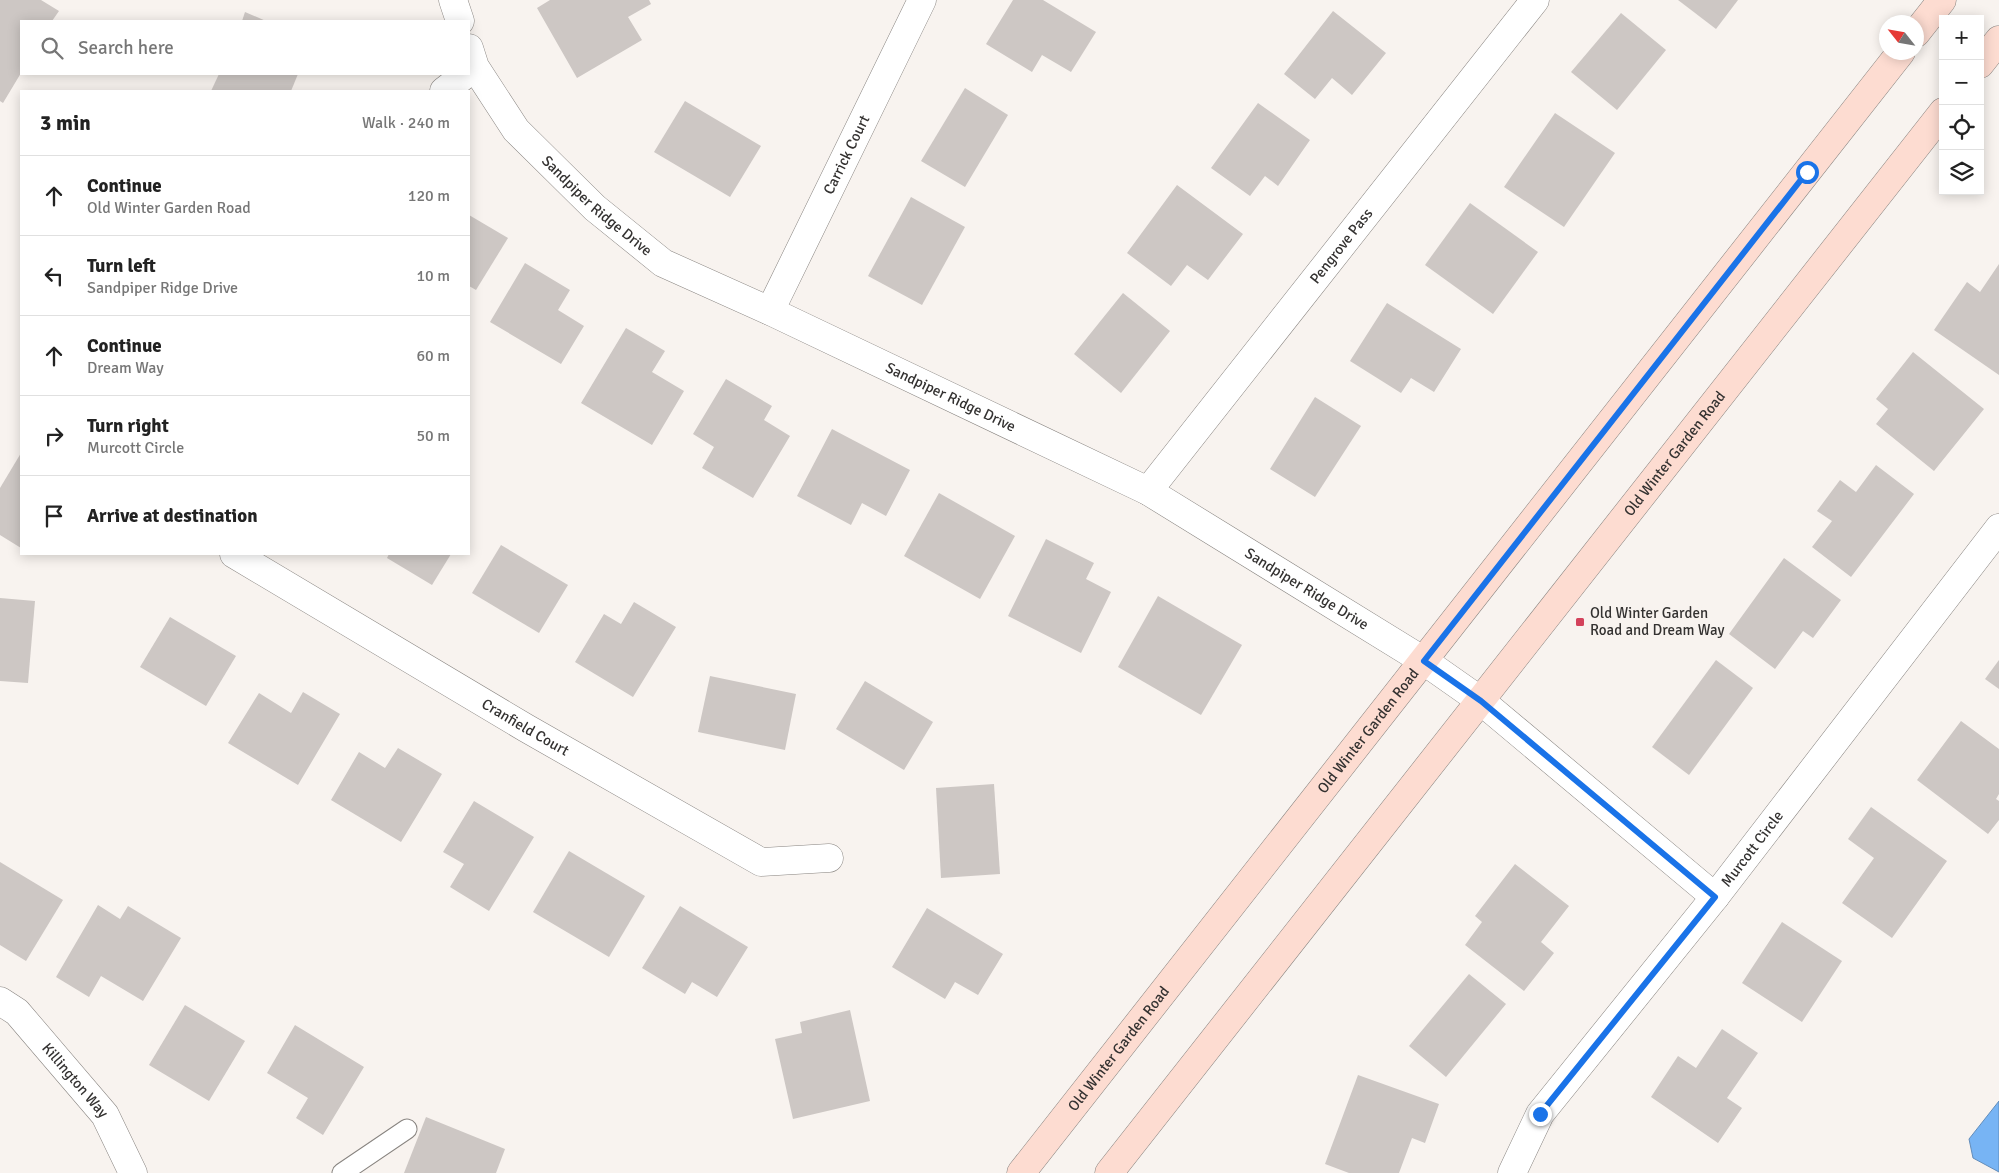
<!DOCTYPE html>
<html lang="en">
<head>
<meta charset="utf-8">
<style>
	:root { --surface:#fff; --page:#f2f2f2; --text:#222; --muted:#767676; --line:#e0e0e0 }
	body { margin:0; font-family:Signika,sans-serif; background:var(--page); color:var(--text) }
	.controls { position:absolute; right:15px; top:15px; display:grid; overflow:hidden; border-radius:0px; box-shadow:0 2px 12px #0003 }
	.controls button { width:45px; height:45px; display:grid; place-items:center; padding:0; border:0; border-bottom:1px solid var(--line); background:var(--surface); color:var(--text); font:25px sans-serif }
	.compass { position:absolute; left:1879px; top:15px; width:45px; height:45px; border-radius:50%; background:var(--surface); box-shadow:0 2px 12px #0003; rotate:301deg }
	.stop { position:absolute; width:15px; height:15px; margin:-11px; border:4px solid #1a73e8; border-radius:50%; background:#fff }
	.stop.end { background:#1a73e8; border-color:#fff; box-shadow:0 1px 5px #0008 }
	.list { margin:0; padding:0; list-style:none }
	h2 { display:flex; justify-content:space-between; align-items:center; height:65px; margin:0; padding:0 20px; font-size:21px }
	h2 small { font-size:16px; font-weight:400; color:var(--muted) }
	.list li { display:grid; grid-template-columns:32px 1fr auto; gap:15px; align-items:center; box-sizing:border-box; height:80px; padding:0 20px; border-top:1px solid var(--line) }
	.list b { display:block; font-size:19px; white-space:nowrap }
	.list p { margin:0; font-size:16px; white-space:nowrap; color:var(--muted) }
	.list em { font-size:16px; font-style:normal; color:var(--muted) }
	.icon { flex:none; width:28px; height:28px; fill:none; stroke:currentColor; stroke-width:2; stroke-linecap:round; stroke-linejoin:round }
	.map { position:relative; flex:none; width:1999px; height:1173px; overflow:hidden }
	.search { position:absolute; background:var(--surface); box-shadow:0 2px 12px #0003; left:20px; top:20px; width:450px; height:55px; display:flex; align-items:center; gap:12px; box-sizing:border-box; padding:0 18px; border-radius:0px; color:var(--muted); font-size:19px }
	.panel { position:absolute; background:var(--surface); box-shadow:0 2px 12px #0003; left:20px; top:90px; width:450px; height:465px; border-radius:0px }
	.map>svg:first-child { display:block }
	.water { fill:#77b4f4; stroke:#638dba }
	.building { fill:#cdc7c4 }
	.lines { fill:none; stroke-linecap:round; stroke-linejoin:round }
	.service-casing { stroke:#888480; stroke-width:21 }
	.minor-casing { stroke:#888480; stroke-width:29 }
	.secondary-casing { stroke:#888480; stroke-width:29 }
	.service { stroke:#fff; stroke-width:19 }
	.minor { stroke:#fff; stroke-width:28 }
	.secondary { stroke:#fddcd1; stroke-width:28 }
	.route { stroke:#1a73e8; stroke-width:6 }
	.poi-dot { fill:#d3425b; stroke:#f8f3ef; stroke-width:2 }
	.labels { text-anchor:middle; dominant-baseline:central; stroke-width:4.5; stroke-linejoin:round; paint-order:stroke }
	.street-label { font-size:15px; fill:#343231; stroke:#f8f3ef }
	.poi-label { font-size:15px; fill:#343231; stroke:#f8f3ef; text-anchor:start }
</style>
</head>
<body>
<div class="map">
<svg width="1999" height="1173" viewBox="0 0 1999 1173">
	<rect width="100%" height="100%" fill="#f8f3ef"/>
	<polygon class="water" points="1999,1101 1999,1172 1973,1158 1969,1139"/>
	<g class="building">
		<polygon points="0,0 41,0 59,11 52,21 21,21 21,73 3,103 0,101"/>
		<polygon points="550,0 649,0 651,4 628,17 642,40 577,78 537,8"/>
		<polygon points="1013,0 1043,0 1096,32 1071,72 1042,55 1032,72 986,44"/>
		<polygon points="1678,0 1738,0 1716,29"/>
		<polygon points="1333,11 1386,53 1352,95 1332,78 1315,99 1284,74"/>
		<polygon points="245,12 266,21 242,21"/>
		<polygon points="1621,13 1666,50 1617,110 1571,72"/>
		<polygon points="219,74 298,74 291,91 211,91"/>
		<polygon points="965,88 1008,115 965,187 921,161"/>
		<polygon points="685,101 761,146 730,197 654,152"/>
		<polygon points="1258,103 1310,140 1278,186 1265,176 1250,196 1211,168"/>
		<polygon points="1555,113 1615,153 1564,227 1504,187"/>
		<polygon points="1177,185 1243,234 1208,280 1187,265 1171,286 1127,253"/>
		<polygon points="911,197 965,227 922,305 868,276"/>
		<polygon points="1470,203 1538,252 1493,314 1425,265"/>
		<polygon points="469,215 508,238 476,290 469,286"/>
		<polygon points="525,263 570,290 558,310 584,326 561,364 490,322"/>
		<polygon points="1999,264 1999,375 1934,330 1967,282 1980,292"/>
		<polygon points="1123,293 1170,331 1121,393 1074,354"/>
		<polygon points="1387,303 1461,349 1434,392 1411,378 1401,393 1350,361"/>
		<polygon points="626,328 665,351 652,372 684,391 652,445 581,403"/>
		<polygon points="1913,352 1984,409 1934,471 1876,424 1888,409 1876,399"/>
		<polygon points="726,379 772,406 764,420 790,436 753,498 702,468 714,447 693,434"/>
		<polygon points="1315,397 1361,426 1315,497 1270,469"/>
		<polygon points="832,429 910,470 886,516 862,503 851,525 797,496"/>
		<polygon points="21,453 21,548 0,535 0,488"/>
		<polygon points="1876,465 1914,494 1851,577 1812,547 1832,521 1817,511 1840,480 1856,492"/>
		<polygon points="939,493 1015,536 980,599 904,556"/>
		<polygon points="1046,539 1094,563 1086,579 1111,592 1081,653 1008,616"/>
		<polygon points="501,545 568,585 539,633 472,593"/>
		<polygon points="389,554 451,554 432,585 387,558"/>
		<polygon points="1784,558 1841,600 1813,638 1803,631 1775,669 1729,634"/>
		<polygon points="1158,596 1242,645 1201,715 1118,667"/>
		<polygon points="0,598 35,601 28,683 0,681"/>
		<polygon points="634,602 676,627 633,697 575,662 604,614 621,624"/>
		<polygon points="170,617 236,656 206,706 140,667"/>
		<polygon points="1716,660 1753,688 1689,775 1652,747"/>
		<polygon points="1999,660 1999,689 1985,679"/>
		<polygon points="710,676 796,694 785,750 698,732"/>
		<polygon points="865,681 933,722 904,770 836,729"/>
		<polygon points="303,692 340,714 298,785 228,743 259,693 291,713"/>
		<polygon points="1961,721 1999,749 1999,794 1996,799 1999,801 1999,820 1988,834 1917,780"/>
		<polygon points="398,748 442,774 401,842 331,800 359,752 385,768"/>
		<polygon points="994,784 1000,874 941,878 936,788"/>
		<polygon points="474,801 534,837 489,911 450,887 464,864 443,852"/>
		<polygon points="1871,807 1947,861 1892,938 1842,903 1874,858 1848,839"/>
		<polygon points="569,851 645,896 609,957 533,912"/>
		<polygon points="0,862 63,900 26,961 0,945"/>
		<polygon points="1515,864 1569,906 1541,942 1554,953 1524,991 1465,945 1482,922 1475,916"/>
		<polygon points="98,905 120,919 128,906 181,938 143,1001 101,976 89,997 56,977"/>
		<polygon points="680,906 748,947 717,997 692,982 685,994 642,968"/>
		<polygon points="927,908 1003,954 978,995 955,982 945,999 892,967"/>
		<polygon points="1782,922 1842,961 1802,1022 1742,983"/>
		<polygon points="1469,974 1506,1004 1446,1077 1409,1046"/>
		<polygon points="185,1005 245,1041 209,1101 149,1065"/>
		<polygon points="850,1010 870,1101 793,1119 775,1039 802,1033 800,1022"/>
		<polygon points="295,1025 364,1067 323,1135 296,1118 308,1098 267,1073"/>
		<polygon points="1722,1029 1758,1053 1727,1098 1742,1108 1718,1143 1651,1097 1678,1056 1696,1068"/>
		<polygon points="1358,1075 1439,1104 1425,1143 1412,1138 1399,1173 1349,1173 1325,1164"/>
		<polygon points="426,1117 505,1149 496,1173 404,1173"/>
	</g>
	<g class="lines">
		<g class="service-casing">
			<polyline id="service" points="342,1173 407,1129"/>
		</g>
		<g class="minor-casing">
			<g id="minor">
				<polyline points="453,0 460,21"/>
				<path id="s1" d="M469,48L475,67L516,130L595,208L663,263L770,311L1148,491L1424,661L1481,701L1715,897"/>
				<polyline points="444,91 466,74"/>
				<path id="s2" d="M770,311L922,0"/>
				<path id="s3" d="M1148,491L1535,0"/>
				<path id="s4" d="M234,554L526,728L761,862L829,858"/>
				<path id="s5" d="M0,1001L17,1012L105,1115L133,1173"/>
				<path id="s6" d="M1512,1173L1540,1114L1715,897L1999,528"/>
			</g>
		</g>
		<g class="secondary-casing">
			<g id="secondary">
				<polyline points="1916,33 1942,0"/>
				<polyline points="1980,64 1999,40"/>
				<path id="s7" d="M1021,1173L1901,52"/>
				<path id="s8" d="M1109,1173L1943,112"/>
			</g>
		</g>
		<use href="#service" class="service"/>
		<use href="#minor" class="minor"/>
		<use href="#secondary" class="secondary"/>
	</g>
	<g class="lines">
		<polyline class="route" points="1540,1114 1715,897 1481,701 1424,661 1807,172"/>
	</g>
	<rect class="poi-dot" x="1575" y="617" width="10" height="10" rx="2.5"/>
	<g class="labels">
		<g class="street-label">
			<text stroke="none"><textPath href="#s2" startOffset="174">Carrick Court</textPath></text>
			<text stroke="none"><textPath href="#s1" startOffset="206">Sandpiper Ridge Drive</textPath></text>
			<text stroke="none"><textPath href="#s3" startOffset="312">Pengrove Pass</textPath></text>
			<text stroke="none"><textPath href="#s1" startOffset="611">Sandpiper Ridge Drive</textPath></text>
			<text stroke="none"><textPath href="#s8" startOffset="915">Old Winter Garden Road</textPath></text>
			<text stroke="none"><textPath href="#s1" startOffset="1016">Sandpiper Ridge Drive</textPath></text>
			<text stroke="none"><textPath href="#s4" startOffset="339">Cranfield Court</textPath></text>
			<text stroke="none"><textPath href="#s7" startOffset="562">Old Winter Garden Road</textPath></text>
			<text stroke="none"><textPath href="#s6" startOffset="405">Murcott Circle</textPath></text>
			<text stroke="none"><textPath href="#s7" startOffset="158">Old Winter Garden Road</textPath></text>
			<text stroke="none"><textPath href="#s5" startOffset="110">Killington Way</textPath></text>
		</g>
		<g class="poi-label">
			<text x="1590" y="613">Old Winter Garden<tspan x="1590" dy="17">Road and Dream Way</tspan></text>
		</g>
	</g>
</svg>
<div class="controls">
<button>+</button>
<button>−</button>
<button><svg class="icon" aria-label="locate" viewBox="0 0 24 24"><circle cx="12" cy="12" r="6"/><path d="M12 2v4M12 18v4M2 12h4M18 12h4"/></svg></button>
<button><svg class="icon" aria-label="layers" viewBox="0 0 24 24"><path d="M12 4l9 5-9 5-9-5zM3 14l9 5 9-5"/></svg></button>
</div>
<svg class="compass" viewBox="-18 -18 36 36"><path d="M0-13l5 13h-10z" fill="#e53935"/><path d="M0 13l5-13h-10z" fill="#767676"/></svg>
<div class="stop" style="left:1807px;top:172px"></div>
<div class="stop end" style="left:1540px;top:1114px"></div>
<div class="search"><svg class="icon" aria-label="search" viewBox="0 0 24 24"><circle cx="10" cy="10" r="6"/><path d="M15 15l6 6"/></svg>Search here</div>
<section class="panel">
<h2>3 min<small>Walk · 240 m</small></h2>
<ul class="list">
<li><svg class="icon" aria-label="ahead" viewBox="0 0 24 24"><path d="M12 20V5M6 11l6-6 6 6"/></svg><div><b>Continue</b><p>Old Winter Garden Road</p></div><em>120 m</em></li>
<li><svg class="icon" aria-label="left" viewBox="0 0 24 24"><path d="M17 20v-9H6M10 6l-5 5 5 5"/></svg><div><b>Turn left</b><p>Sandpiper Ridge Drive</p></div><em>10 m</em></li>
<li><svg class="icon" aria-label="ahead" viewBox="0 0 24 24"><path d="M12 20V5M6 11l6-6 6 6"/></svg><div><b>Continue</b><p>Dream Way</p></div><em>60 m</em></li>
<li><svg class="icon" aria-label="right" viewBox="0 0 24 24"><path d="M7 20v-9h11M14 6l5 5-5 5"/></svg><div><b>Turn right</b><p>Murcott Circle</p></div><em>50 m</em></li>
<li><svg class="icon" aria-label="arrive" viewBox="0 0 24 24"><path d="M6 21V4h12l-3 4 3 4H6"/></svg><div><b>Arrive at destination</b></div></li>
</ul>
</section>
</div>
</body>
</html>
